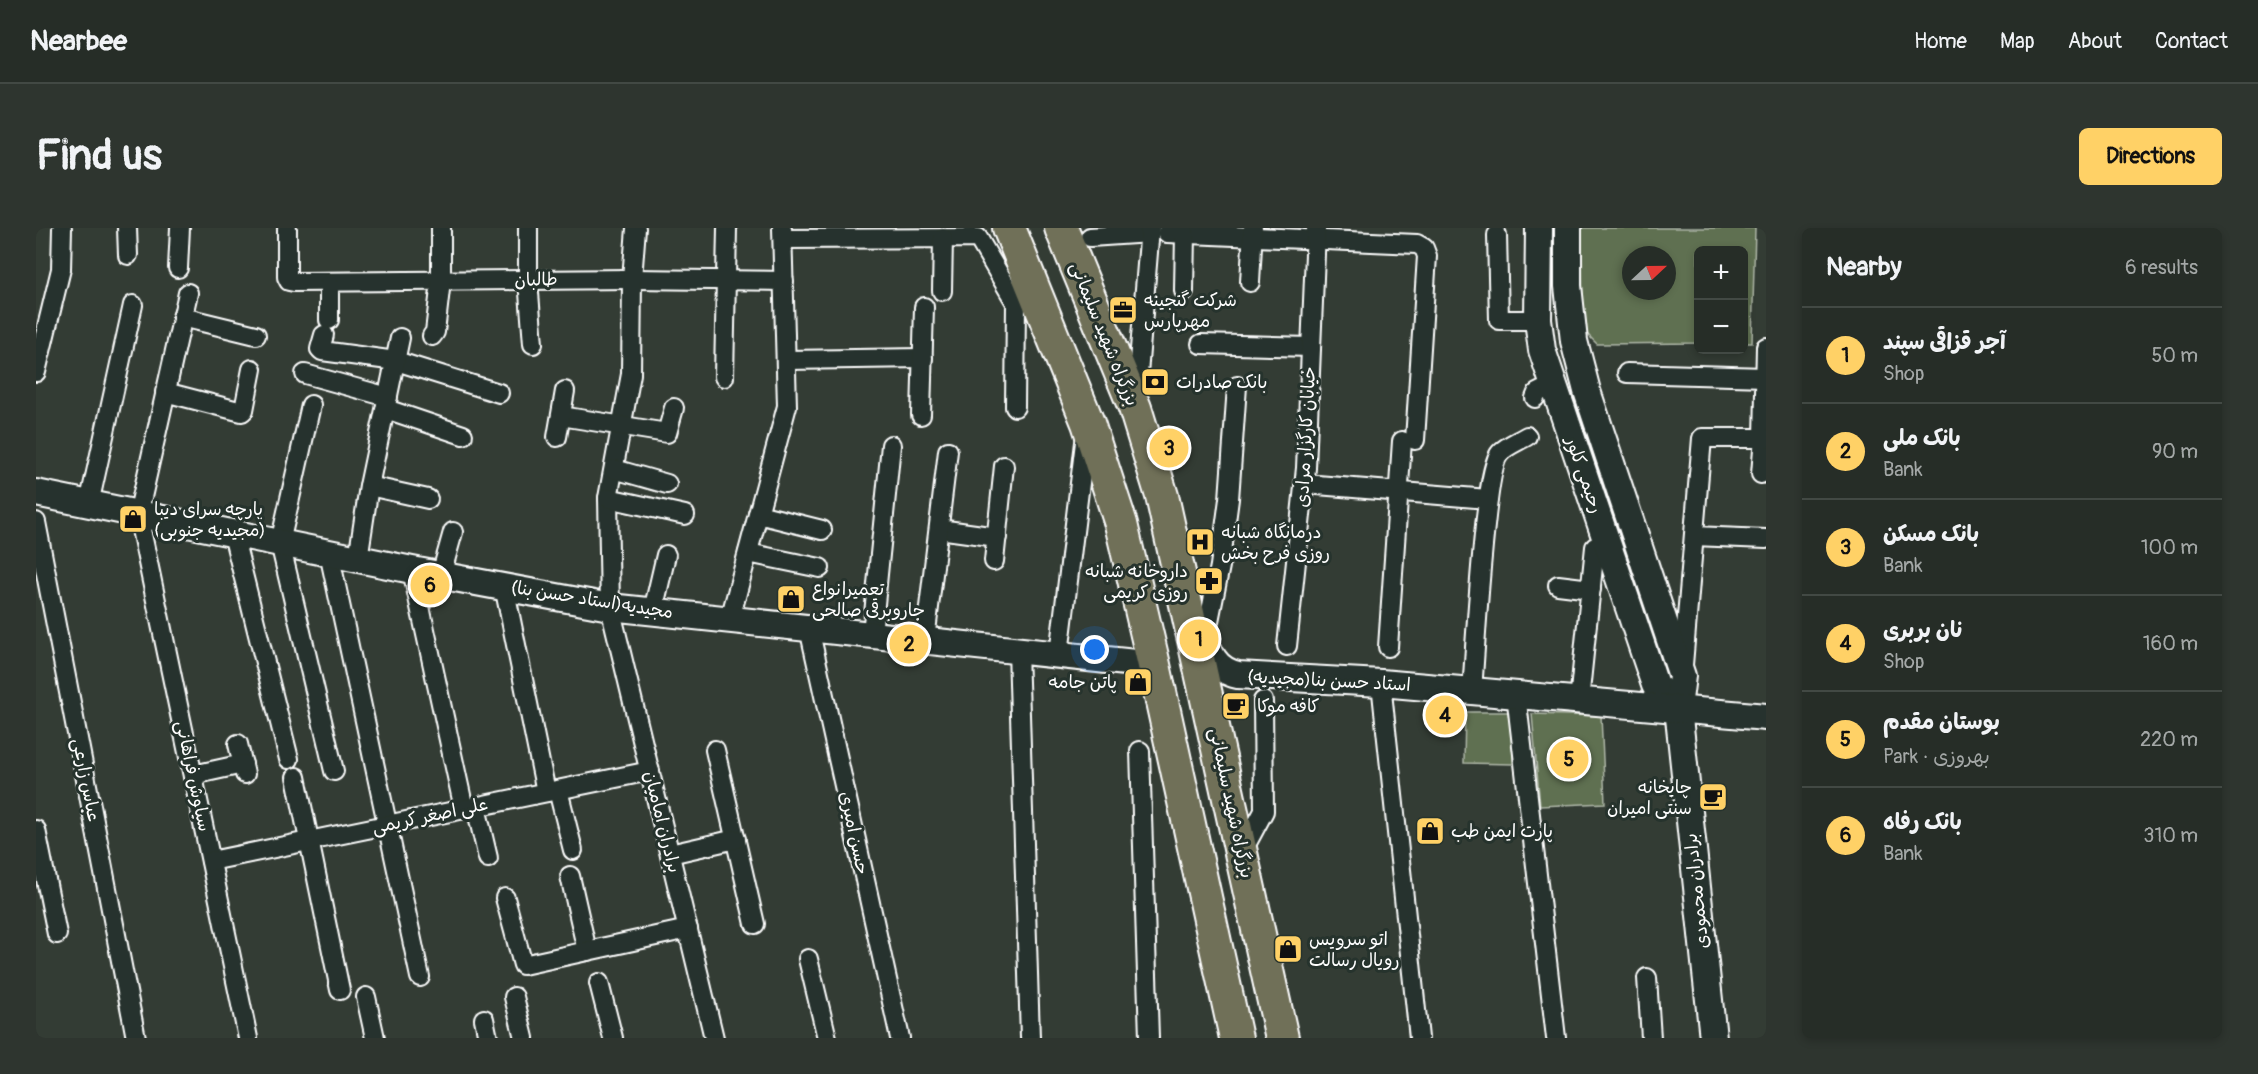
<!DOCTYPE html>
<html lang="en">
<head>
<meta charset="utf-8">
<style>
	:root { --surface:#262d27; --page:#2e352f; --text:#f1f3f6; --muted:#a4a8a7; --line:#424944; --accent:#ffd166 }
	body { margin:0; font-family:Pangolin,"Playpen Sans Arabic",sans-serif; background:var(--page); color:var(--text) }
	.controls { position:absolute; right:18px; top:18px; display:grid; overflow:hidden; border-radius:9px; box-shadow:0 3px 9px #0003 }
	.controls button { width:54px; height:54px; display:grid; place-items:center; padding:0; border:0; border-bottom:2px solid var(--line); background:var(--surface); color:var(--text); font:30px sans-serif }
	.compass { position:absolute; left:1586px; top:18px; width:54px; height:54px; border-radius:50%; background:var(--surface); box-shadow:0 3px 9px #0003; rotate:68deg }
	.you { position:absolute; left:1059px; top:422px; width:21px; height:21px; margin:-15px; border:4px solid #fff; border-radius:50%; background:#1a73e8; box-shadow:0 0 0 9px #1a73e833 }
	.badge { display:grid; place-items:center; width:39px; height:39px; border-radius:50%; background:var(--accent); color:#111; font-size:20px; font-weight:700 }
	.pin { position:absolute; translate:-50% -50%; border:3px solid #fff; box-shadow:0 2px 6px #0006 }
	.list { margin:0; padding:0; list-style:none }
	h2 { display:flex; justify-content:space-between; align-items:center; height:78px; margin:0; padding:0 24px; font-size:26px }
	h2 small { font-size:20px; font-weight:400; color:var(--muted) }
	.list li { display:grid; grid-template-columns:39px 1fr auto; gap:18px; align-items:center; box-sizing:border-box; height:96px; padding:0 24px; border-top:2px solid var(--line) }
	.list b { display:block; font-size:22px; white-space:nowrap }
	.list p { margin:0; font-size:20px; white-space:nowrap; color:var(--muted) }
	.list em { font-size:20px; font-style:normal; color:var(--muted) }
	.map { position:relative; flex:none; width:1730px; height:810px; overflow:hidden; border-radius:9px }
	header { display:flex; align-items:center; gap:36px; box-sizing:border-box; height:84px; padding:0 30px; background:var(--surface); border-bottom:2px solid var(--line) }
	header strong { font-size:28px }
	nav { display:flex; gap:33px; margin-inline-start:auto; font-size:21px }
	.intro { display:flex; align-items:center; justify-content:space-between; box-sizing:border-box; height:144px; padding:0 36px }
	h1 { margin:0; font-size:42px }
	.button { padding:15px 27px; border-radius:9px; background:var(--accent); color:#111; font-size:21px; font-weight:700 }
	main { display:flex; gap:36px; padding:0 36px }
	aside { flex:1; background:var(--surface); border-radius:9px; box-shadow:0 3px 9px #0003 }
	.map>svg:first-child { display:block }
	.green { fill:#5f6f51; stroke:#afb7a8; stroke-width:1.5; fill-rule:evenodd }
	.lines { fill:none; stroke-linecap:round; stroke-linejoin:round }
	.street-casing { stroke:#fff; stroke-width:22 }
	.secondary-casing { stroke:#fff; stroke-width:30 }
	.highway-casing { stroke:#fff; stroke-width:36 }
	.street { stroke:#26332d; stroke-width:18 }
	.secondary { stroke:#26332d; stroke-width:26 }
	.highway { stroke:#706f59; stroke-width:32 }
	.labels { text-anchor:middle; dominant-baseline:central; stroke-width:6; stroke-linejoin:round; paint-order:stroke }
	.street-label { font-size:18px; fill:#fff; stroke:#26332d }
	.poi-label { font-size:18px; fill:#fff; stroke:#26332d; text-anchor:start }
</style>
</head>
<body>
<header>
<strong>Nearbee</strong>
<nav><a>Home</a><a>Map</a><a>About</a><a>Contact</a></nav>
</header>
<div class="intro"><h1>Find us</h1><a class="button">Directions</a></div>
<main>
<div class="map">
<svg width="1730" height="810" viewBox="0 0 1730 810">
	<rect width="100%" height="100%" fill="#333c34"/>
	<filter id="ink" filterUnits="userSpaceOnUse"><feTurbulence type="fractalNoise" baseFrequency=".0167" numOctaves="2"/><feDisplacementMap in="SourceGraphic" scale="12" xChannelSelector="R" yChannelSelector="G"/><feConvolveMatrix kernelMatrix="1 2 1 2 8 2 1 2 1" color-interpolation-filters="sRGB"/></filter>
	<g filter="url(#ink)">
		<g class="green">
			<path d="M1546,0H1719L1716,115H1708V22H1662V115L1561,116L1547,102ZM1595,27H1631V63H1595Z"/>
			<polygon points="1429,484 1478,484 1477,536 1428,535"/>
			<polygon points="1496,486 1565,488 1569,575 1504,578"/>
		</g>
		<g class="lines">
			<g class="street-casing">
				<g id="street">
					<polyline points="91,0 92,27"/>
					<polyline points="251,0 251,49 253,53 258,54 596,51 748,53"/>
					<polyline points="492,0 492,52 497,116"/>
					<polyline points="600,0 596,51 595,146 572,270 574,379 678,810"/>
					<polyline points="1131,5 1381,16 1388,20 1391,28 1379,212"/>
					<polyline points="1461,7 1463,92 1502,92"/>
					<polyline points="1054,9 1114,5"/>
					<polyline points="747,11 942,10 980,75 979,179"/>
					<polyline points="142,40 144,0"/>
					<polyline points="1214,54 1217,0"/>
					<polyline points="906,63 907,10"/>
					<polyline points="1148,63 1149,5"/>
					<polyline points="152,65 102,287 212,810"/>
					<polyline points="146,89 220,107"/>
					<polyline points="293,92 293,55"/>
					<polyline points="288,107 284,121 286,123 360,133 463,165"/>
					<polyline points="396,108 399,104 405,53 405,0"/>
					<polyline points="1165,116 1275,119"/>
					<polyline points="750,132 887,130"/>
					<polyline points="0,144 25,41 26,0"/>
					<polyline points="1591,145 1730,149"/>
					<polyline points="269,146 352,169"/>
					<polyline points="688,149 691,0"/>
					<polyline points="129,164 206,184 208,182 216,141"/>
					<polyline points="1100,170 1114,0"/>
					<polyline points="1499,170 1501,165 1517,157"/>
					<polyline points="275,177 244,315 298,543"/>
					<polyline points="350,181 427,207"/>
					<polyline points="885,187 888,79"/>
					<polyline points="525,188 631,205 638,180"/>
					<polyline points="521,209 529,163"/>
					<polyline points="578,241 631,256"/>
					<polyline points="1725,246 1728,210 1730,119"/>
					<polyline points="1269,256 1452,271"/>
					<polyline points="333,258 392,271"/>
					<polyline points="572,270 649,287"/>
					<polyline points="53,276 97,77"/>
					<polyline points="722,286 786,302"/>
					<polyline points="0,294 100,810"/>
					<polyline points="903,301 961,309"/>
					<polyline points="197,306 253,531"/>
					<polyline points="1658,308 1730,311"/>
					<polyline points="293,325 384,749"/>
					<polyline points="712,325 784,340"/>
					<polyline points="322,331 333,258 364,110"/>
					<polyline points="958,333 968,238"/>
					<polyline points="376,342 428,581"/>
					<polyline points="405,347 417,304"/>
					<polyline points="1522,357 1555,361"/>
					<polyline points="468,358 510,564"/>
					<polyline points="617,383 630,327"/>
					<polyline points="694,391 751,178 746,0"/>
					<polyline points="773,400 864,810"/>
					<polyline points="836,406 855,217"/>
					<polyline points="889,412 912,223"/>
					<polyline points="1169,413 1184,338 1193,271 1201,158"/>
					<polyline points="1251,418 1270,240 1280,2"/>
					<polyline points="1352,419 1366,213"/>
					<polyline points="982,422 994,810"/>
					<polyline points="1023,426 1050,206"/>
					<polyline points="1647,437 1666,210 1730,210"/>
					<polyline points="1345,455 1383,810"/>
					<path d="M1436,463C1439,428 1448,242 1464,225C1470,218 1483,213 1491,208"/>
					<polyline points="1480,466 1520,810"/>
					<polyline points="1543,473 1559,319"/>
					<polyline points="202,516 209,546"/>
					<polyline points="679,522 719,696"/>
					<polyline points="1104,523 1113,810"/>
					<polyline points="157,547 207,536"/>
					<polyline points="260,549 304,762"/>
					<polyline points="522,562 537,622"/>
					<polyline points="440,579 452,630"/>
					<polyline points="0,602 21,706"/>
					<polyline points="1206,624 1228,583 1227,473"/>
					<polyline points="634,626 700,611"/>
					<polyline points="175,633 614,543"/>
					<polyline points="534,648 551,723"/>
					<polyline points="469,670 487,737 652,701"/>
					<polyline points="772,731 791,810"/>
					<polyline points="1611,750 1615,810"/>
					<polyline points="563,755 577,810"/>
					<polyline points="330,769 339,810"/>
					<polyline points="478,769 488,810"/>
					<polyline points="448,791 452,810"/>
				</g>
			</g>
			<g class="secondary-casing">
				<g id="secondary">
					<polyline points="1503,0 1502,92 1506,122 1619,457 1642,480"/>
					<polyline points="1532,0 1532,58 1538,113 1551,163 1646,448 1642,480 1677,810"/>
					<polyline points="0,265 376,342 574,379 1118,437"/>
					<path d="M1167,403C1172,425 1179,442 1202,447L1345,455L1730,489"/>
				</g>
			</g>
			<g class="highway-casing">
				<g id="highway">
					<polyline points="973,0 1052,195 1085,296 1118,437 1200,810"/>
					<polyline points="1025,0 1099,180 1126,268 1246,810"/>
				</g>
			</g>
			<use href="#street" class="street"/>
			<use href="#secondary" class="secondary"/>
			<use href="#highway" class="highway"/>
		</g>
	</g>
	<defs>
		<g id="office-square" transform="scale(1.5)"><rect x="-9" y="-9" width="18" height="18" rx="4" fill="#ffd166" stroke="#26332d"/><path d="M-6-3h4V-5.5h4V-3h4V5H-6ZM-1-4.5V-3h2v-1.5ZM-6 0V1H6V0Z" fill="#111"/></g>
		<g id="bank-square" transform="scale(1.5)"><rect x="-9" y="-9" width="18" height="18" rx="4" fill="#ffd166" stroke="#26332d"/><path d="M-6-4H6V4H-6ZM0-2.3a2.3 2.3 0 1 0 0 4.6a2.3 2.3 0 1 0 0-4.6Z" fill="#111"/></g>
		<g id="shop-square" transform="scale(1.5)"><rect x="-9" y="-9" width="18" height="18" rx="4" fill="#ffd166" stroke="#26332d"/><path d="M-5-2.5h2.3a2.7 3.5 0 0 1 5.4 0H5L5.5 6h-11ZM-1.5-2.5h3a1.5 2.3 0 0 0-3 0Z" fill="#111"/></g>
		<g id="hospital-square" transform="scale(1.5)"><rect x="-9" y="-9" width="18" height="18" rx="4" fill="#ffd166" stroke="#26332d"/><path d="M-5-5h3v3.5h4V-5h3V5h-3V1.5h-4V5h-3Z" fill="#111"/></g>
		<g id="pharmacy-square" transform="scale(1.5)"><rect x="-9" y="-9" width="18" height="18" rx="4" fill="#ffd166" stroke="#26332d"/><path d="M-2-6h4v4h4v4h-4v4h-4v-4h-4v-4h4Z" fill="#111"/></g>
		<g id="cafe-square" transform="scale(1.5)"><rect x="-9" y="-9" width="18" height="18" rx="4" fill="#ffd166" stroke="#26332d"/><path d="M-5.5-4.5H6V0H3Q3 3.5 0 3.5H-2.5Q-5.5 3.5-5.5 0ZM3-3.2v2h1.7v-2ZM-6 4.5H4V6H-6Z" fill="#111"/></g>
	</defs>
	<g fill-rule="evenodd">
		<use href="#office-square" x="1087" y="82"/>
		<use href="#bank-square" x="1119" y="154"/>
		<use href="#shop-square" x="97" y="291"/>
		<use href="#hospital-square" x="1164" y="314"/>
		<use href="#pharmacy-square" x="1173" y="353"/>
		<use href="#shop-square" x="755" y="371"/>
		<use href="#shop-square" x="1102" y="454"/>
		<use href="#cafe-square" x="1200" y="478"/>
		<use href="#cafe-square" x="1677" y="569"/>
		<use href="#shop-square" x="1394" y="603"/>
		<use href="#shop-square" x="1252" y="721"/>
	</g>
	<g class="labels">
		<g class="street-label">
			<text transform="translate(500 52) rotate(-1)">طالبان</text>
			<text transform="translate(1068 106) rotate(68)">بزرگراه شهید سلیمانی</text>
			<text transform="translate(1270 209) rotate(-87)">خیابان کارگزار مرادی</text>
			<text transform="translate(1548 247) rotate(71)">رحیمی کلور</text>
			<text transform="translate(556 372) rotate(9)">مجیدیه(استاد حسن بنا)</text>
			<text transform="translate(1293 453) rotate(3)">استاد حسن بنا(مجیدیه)</text>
			<text transform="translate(157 548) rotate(78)">سیاوش فراهانی</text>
			<text transform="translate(50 552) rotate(79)">عباس زارعی</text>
			<text transform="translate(1195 575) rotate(78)">بزرگراه شهید سلیمانی</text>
			<text transform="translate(394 588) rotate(-12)">علی اصغر کریمی</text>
			<text transform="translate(626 594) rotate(76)">برادران امامیان</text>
			<text transform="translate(818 605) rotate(78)">حسن امیری</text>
			<text transform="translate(1661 663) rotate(-96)">برادران محمودی</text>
		</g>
		<g class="poi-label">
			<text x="1108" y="72">شرکت گنجینه<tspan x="1108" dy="21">مهرپارس</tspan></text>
			<text x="1140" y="154">بانک صادرات</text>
			<text x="118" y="281">پارچه سرای دیبا<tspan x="118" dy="21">(مجیدیه جنوبی)</tspan></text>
			<text x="1185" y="304">درمانگاه شبانه<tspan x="1185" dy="21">روزی فرح بخش</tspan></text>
			<text x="1152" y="343" text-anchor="end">داروخانه شبانه<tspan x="1152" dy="21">روزی کریمی</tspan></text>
			<text x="776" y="361">تعمیرانواع<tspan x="776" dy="21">جاروبرقی صالحی</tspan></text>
			<text x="1081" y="454" text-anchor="end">پاتن جامه</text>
			<text x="1221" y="478">کافه موکا</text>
			<text x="1656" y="559" text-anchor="end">چایخانه<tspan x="1656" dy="21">سنتی امیران</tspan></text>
			<text x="1415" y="603">پارت ایمن طب</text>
			<text x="1273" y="711">اتو سرویس<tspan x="1273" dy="21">رویال رسالت</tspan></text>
		</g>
	</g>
</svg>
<div class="controls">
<button>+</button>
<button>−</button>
</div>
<svg class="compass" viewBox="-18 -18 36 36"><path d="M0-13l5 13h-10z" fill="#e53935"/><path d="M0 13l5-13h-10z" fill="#a4a8a7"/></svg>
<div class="you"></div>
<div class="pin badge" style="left:1163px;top:411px">1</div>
<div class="pin badge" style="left:873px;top:416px">2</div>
<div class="pin badge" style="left:1133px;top:220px">3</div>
<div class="pin badge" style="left:1409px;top:487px">4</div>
<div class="pin badge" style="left:1533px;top:531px">5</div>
<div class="pin badge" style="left:394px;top:357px">6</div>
</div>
<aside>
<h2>Nearby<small>6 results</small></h2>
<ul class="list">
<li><span class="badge">1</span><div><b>آجر قزاقی سپند</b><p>Shop</p></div><em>50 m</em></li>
<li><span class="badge">2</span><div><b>بانک ملی</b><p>Bank</p></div><em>90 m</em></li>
<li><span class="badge">3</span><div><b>بانک مسکن</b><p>Bank</p></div><em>100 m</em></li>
<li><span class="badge">4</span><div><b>نان بربری</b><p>Shop</p></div><em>160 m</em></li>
<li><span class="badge">5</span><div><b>بوستان مقدم</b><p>Park · بهروزی</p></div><em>220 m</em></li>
<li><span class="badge">6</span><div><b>بانک رفاه</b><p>Bank</p></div><em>310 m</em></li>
</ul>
</aside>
</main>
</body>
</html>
